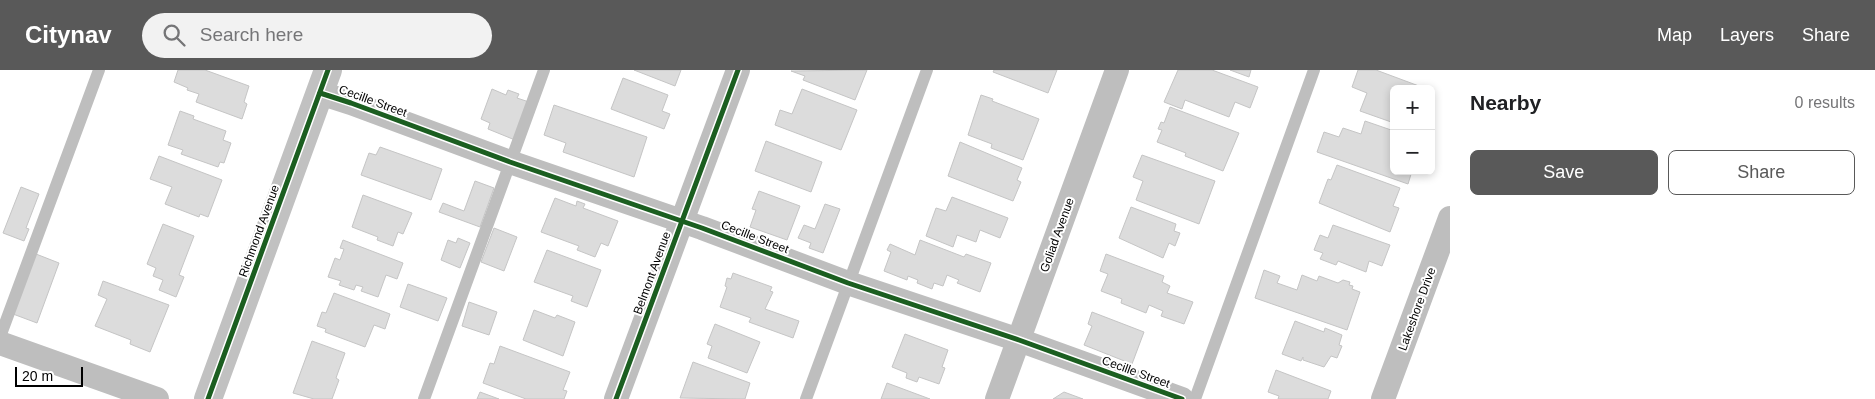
<!DOCTYPE html>
<html lang="en">
<head>
<meta charset="utf-8">
<style>
	:root { --surface:#fff; --page:#f2f2f2; --text:#202124; --muted:#757577; --line:#e0e0e0; --accent:#595959 }
	body { margin:0; font-family:Helvetica,sans-serif; background:var(--page); color:var(--text) }
	.controls { position:absolute; right:15px; top:15px; display:grid; overflow:hidden; border-radius:8px; box-shadow:0 2px 8px #0003 }
	.controls button { width:45px; height:45px; display:grid; place-items:center; padding:0; border:0; border-bottom:1px solid var(--line); background:var(--surface); color:var(--text); font:25px sans-serif }
	.scale { position:absolute; left:15px; bottom:12px; width:68px; box-sizing:border-box; padding-left:5px; border:2px solid #000; border-top:0; font-size:14px; line-height:18px; white-space:nowrap; color:#000; -webkit-text-stroke:4px #fff; paint-order:stroke }
	.list { margin:0; padding:0; list-style:none }
	h2 { display:flex; justify-content:space-between; align-items:center; height:65px; margin:0; padding:0 20px; font-size:21px }
	h2 small { font-size:16px; font-weight:400; color:var(--muted) }
	.actions { display:flex; gap:10px; padding:15px 20px }
	.actions a { flex:1; padding:11px 0; border:1px solid var(--accent); border-radius:8px; text-align:center; font-size:18px; color:var(--accent) }
	.actions .main { background:var(--accent); color:#fff }
	.icon { flex:none; width:28px; height:28px; fill:none; stroke:currentColor; stroke-width:2; stroke-linecap:round; stroke-linejoin:round }
	.map { position:relative; flex:none; width:1450px; height:329px; overflow:hidden }
	header { display:flex; align-items:center; gap:30px; box-sizing:border-box; height:70px; padding:0 25px; background:var(--accent); color:#fff }
	header strong { font-size:24px }
	nav { display:flex; gap:28px; margin-inline-start:auto; font-size:18px }
	.search { width:350px; height:45px; background:var(--page); display:flex; align-items:center; gap:12px; box-sizing:border-box; padding:0 18px; border-radius:28px; color:var(--muted); font-size:19px }
	main { display:flex }
	aside { flex:1; background:var(--surface) }
	.map>svg:first-child { display:block }
	.building { fill:#dcdcdc; stroke:#c5c5c5 }
	.lines { fill:none; stroke-linecap:round; stroke-linejoin:round }
	.lane { stroke:#bebebe; stroke-width:12 }
	.street { stroke:#bebebe; stroke-width:24 }
	.secondary { stroke:#c1c1c1; stroke-width:28 }
	.cycleway-casing { stroke:#fff; stroke-width:8 }
	.cycleway { stroke:#1b5e20; stroke-width:5 }
	.labels { text-anchor:middle; dominant-baseline:central; stroke-width:4; stroke-linejoin:round; paint-order:stroke }
	.street-label { font-size:12px; fill:#000; stroke:#fff }
</style>
</head>
<body>
<header>
<strong>Citynav</strong>
<div class="search"><svg class="icon" aria-label="search" viewBox="0 0 24 24"><circle cx="10" cy="10" r="6"/><path d="M15 15l6 6"/></svg>Search here</div>
<nav><a>Map</a><a>Layers</a><a>Share</a></nav>
</header>
<main>
<div class="map">
<svg width="1450" height="329" viewBox="0 0 1450 329">
	<rect width="100%" height="100%" fill="#fff"/>
	<g class="building">
		<polygon points="178,0 205,0 249,16 244,32 247,34 242,49 196,32 199,24 187,20 188,18 174,12"/>
		<polygon points="634,0 681,0 675,16"/>
		<polygon points="867,0 855,30 803,10 805,6 791,1"/>
		<polygon points="994,0 1057,0 1048,23 993,2"/>
		<polygon points="1178,0 1212,0 1258,17 1250,38 1235,32 1229,47 1185,30 1182,39 1164,32"/>
		<polygon points="1230,0 1251,0 1249,7"/>
		<polygon points="1358,0 1376,0 1427,19 1394,19 1394,53 1360,41 1367,23 1352,17"/>
		<polygon points="623,8 668,25 662,41 670,44 664,59 611,39"/>
		<polygon points="492,19 506,25 508,20 519,24 517,28 529,32 515,70 488,59 490,53 481,49"/>
		<polygon points="802,19 857,40 841,80 775,55 780,40 792,44"/>
		<polygon points="981,25 993,29 992,31 1039,49 1023,90 991,78 992,74 968,65"/>
		<polygon points="554,35 647,67 634,107 563,82 566,73 544,65"/>
		<polygon points="1170,37 1239,63 1223,101 1185,86 1186,83 1157,72 1162,60 1158,59 1161,52 1164,53"/>
		<polygon points="180,41 194,46 193,49 226,61 223,70 231,73 224,93 220,92 218,97 181,84 183,80 168,75"/>
		<polygon points="1365,51 1394,61 1394,101 1412,101 1408,114 1317,82 1324,62 1339,67 1343,58 1361,64"/>
		<polygon points="766,71 822,92 811,122 755,101"/>
		<polygon points="960,72 1022,98 1017,110 1021,112 1013,131 948,106"/>
		<polygon points="380,77 442,99 431,130 361,105 369,83 376,85"/>
		<polygon points="1142,85 1215,111 1199,154 1136,130 1143,111 1133,107"/>
		<polygon points="159,86 222,110 208,147 200,144 199,147 165,134 172,117 150,109"/>
		<polygon points="1337,95 1400,118 1393,136 1399,138 1390,162 1319,133 1328,109 1331,110"/>
		<polygon points="475,111 494,118 480,157 439,142 443,133 464,141"/>
		<polygon points="21,117 39,124 26,158 29,159 24,171 3,163"/>
		<polygon points="759,121 800,136 787,170 750,157 756,140 752,139"/>
		<polygon points="363,125 412,143 403,164 398,162 393,176 377,170 378,167 352,157"/>
		<polygon points="952,127 1008,148 1000,168 980,160 976,172 957,165 953,177 926,166 936,138 946,141"/>
		<polygon points="555,128 576,136 577,131 585,134 583,138 618,151 608,176 601,173 595,187 577,180 579,176 541,162"/>
		<polygon points="825,134 840,139 823,183 809,178 811,173 798,168 804,155 815,159"/>
		<polygon points="1131,137 1176,154 1174,161 1180,163 1175,176 1169,173 1163,188 1119,168"/>
		<polygon points="163,154 194,166 179,205 184,207 176,227 159,220 163,210 153,206 156,198 147,194"/>
		<polygon points="1333,155 1390,175 1382,196 1369,191 1366,202 1338,191 1336,195 1320,189 1323,183 1314,180 1320,165 1328,168"/>
		<polygon points="494,158 517,167 504,201 481,192"/>
		<polygon points="458,168 470,173 460,198 441,190 448,170 456,173"/>
		<polygon points="343,170 403,193 397,209 386,205 378,227 361,221 363,217 356,215 354,220 339,215 341,211 328,207 335,188 340,190 344,179 340,178"/>
		<polygon points="920,170 964,187 966,184 991,193 980,222 957,213 959,210 947,205 943,216 934,213 932,219 917,213 918,210 908,206 907,210 884,201 891,182 887,180 890,174 915,185"/>
		<polygon points="547,180 601,200 587,237 571,231 573,226 534,212"/>
		<polygon points="36,184 59,193 37,253 13,244"/>
		<polygon points="1106,184 1164,206 1162,212 1170,216 1167,223 1193,232 1184,254 1161,246 1163,241 1149,235 1146,243 1121,233 1122,229 1101,221 1108,204 1100,201"/>
		<polygon points="1264,200 1280,206 1277,213 1297,220 1302,205 1317,211 1319,206 1338,213 1343,210 1350,212 1349,215 1353,216 1352,219 1360,222 1347,260 1255,228"/>
		<polygon points="733,203 772,217 770,221 773,222 765,239 799,251 793,268 749,252 751,248 720,237 727,217 725,216 727,208 731,209"/>
		<polygon points="103,211 169,235 150,282 130,274 131,270 95,256 107,229 98,225"/>
		<polygon points="408,214 447,228 438,251 400,237"/>
		<polygon points="334,223 390,244 385,259 374,255 365,277 325,262 326,259 317,256 322,242 326,243"/>
		<polygon points="469,232 497,242 489,265 462,256"/>
		<polygon points="534,240 555,248 557,245 575,252 563,286 523,270"/>
		<polygon points="1092,242 1144,262 1132,294 1084,275 1092,256 1088,254"/>
		<polygon points="1295,251 1324,262 1325,258 1342,265 1339,275 1342,276 1337,288 1331,286 1324,297 1303,290 1303,287 1301,291 1282,284"/>
		<polygon points="715,254 760,272 747,303 708,288 712,276 707,274"/>
		<polygon points="905,264 948,280 942,297 945,298 939,314 919,307 917,312 906,308 907,303 892,297"/>
		<polygon points="312,271 345,283 336,308 339,310 332,329 314,329 293,323"/>
		<polygon points="500,276 570,302 563,320 567,321 564,329 526,329 483,313 490,293 494,294"/>
		<polygon points="693,292 750,313 745,329 680,328"/>
		<polygon points="1276,300 1331,321 1328,329 1278,329 1279,326 1268,322"/>
		<polygon points="887,313 930,329 881,329"/>
		<polygon points="480,322 499,329 477,329"/>
		<polygon points="1064,322 1083,329 1053,329"/>
	</g>
	<g class="lines">
		<g class="lane">
			<polyline points="0,267 99,0"/>
			<polyline points="424,329 544,0"/>
			<polyline points="806,329 927,0"/>
			<polyline points="1195,329 1314,0"/>
		</g>
		<g class="street">
			<polyline points="320,23 351,33 510,92 702,158 848,213 1019,270 1182,329"/>
			<polyline points="0,273 157,329"/>
			<polyline points="616,329 738,0"/>
			<polyline points="997,329 1117,0"/>
			<polyline points="1383,329 1450,148"/>
		</g>
		<polyline class="secondary" points="208,329 328,0"/>
		<g class="cycleway-casing">
			<g id="cycleway">
				<polyline points="320,23 351,33 510,92 702,158 848,213 1019,270 1182,329"/>
				<polyline points="208,329 328,0"/>
				<polyline points="616,329 738,0"/>
			</g>
		</g>
		<use href="#cycleway" class="cycleway"/>
	</g>
	<g class="labels">
		<g class="street-label">
			<text transform="translate(373 31) rotate(20)">Cecille Street</text>
			<text transform="translate(259 161) rotate(-70)">Richmond Avenue</text>
			<text transform="translate(1057 165) rotate(-70)">Goliad Avenue</text>
			<text transform="translate(755 167) rotate(21)">Cecille Street</text>
			<text transform="translate(652 203) rotate(-70)">Belmont Avenue</text>
			<text transform="translate(1417 239) rotate(-70)">Lakeshore Drive</text>
			<text transform="translate(1136 302) rotate(20)">Cecille Street</text>
		</g>
	</g>
</svg>
<div class="controls">
<button>+</button>
<button>−</button>
</div>
<div class="scale">20 m</div>
</div>
<aside>
<h2>Nearby<small>0 results</small></h2>
<ul class="list">
</ul>
<div class="actions"><a class="main">Save</a><a>Share</a></div>
</aside>
</main>
</body>
</html>
